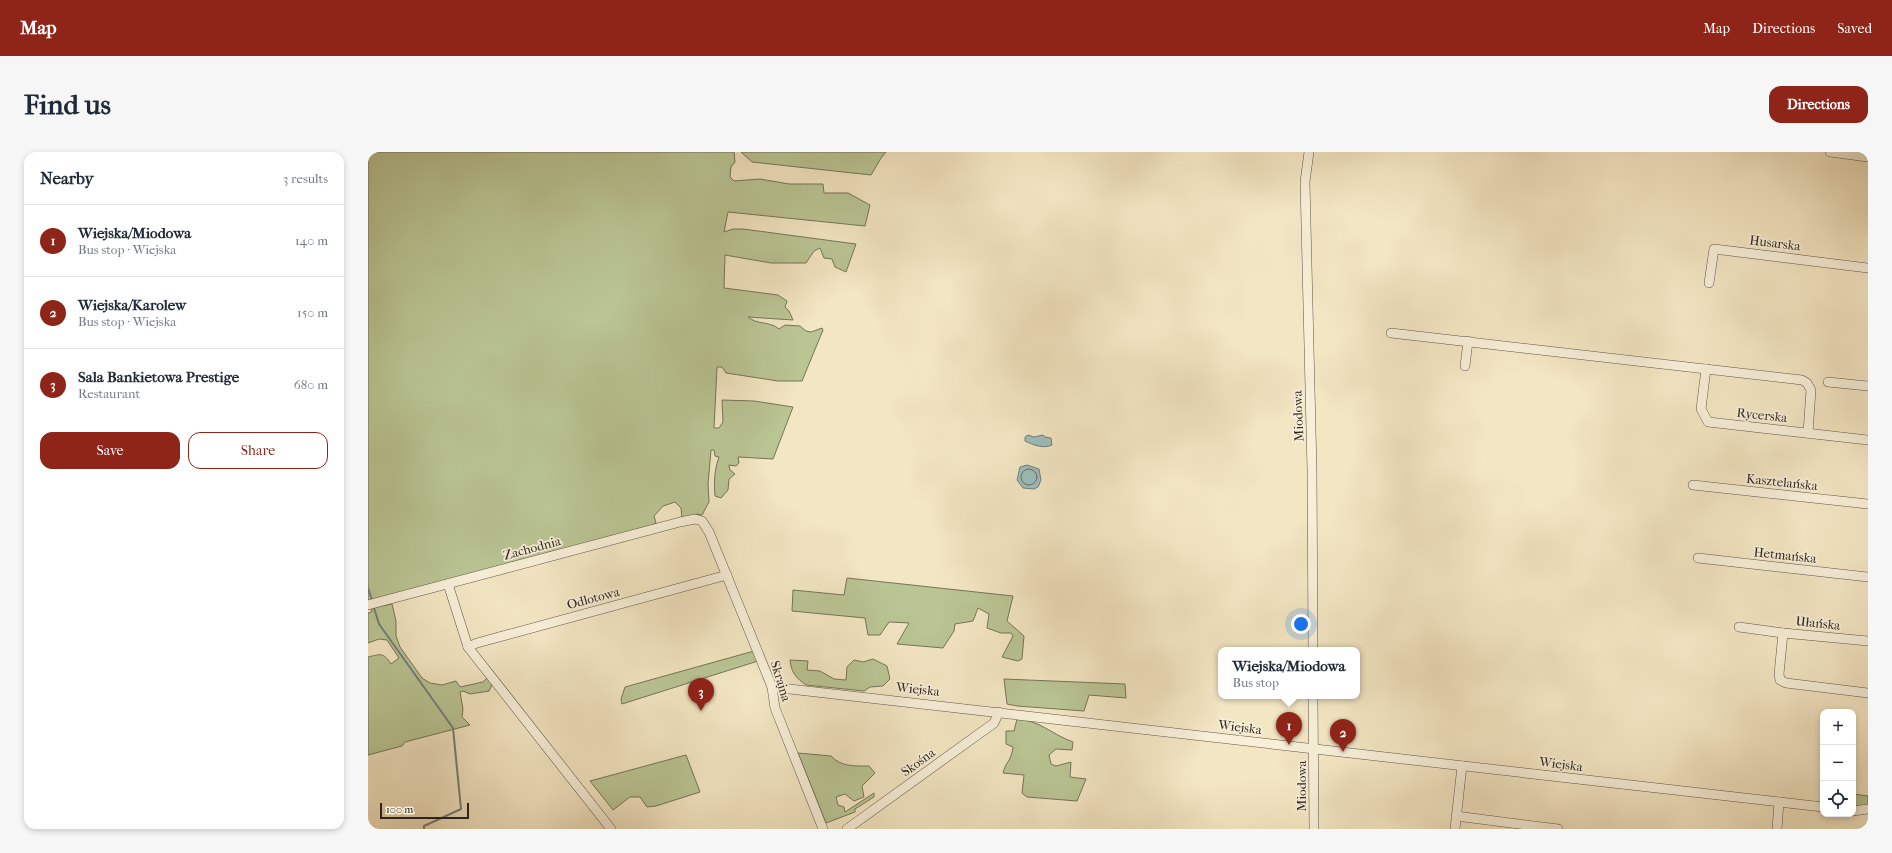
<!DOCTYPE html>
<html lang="en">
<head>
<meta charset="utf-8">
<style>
	:root { --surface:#fff; --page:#f6f6f7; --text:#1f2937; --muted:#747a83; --line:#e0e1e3; --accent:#8f2418 }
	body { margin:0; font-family:"IM FELL French Canon",serif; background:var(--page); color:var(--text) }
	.controls { position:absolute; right:12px; bottom:12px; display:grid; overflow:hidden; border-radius:8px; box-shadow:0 2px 6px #0003 }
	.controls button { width:36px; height:36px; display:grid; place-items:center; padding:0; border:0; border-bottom:1px solid var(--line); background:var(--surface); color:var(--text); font:20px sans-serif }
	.scale { position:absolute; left:12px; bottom:10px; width:89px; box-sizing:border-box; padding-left:4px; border:2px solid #30231d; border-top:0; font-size:11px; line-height:14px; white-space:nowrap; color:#30231d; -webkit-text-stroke:3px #f7efd8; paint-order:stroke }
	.you { position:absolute; left:933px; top:472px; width:14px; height:14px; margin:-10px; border:3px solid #fff; border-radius:50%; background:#1a73e8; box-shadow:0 0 0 6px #1a73e833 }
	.badge { display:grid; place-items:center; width:26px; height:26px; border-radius:50%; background:var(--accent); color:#fff; font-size:13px; font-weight:700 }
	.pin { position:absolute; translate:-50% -33px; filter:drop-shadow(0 1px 2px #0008) }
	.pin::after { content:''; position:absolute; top:21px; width:14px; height:12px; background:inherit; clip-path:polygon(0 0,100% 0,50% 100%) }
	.popup { position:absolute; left:850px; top:495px; width:142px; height:52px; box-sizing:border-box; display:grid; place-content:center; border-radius:8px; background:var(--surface); filter:drop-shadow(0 1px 3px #0005); font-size:13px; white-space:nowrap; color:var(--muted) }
	.popup b { font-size:15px; color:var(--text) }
	.popup::after { content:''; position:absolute; left:50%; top:100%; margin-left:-8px; border:8px solid transparent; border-top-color:var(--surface) }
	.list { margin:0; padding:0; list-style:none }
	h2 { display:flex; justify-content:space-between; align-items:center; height:52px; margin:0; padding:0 16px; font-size:17px }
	h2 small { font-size:13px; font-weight:400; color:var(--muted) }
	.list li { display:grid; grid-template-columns:26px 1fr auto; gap:12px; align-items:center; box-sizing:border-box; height:72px; padding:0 16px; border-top:1px solid var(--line) }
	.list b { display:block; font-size:15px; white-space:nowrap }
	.list p { margin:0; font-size:13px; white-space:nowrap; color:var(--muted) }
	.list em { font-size:13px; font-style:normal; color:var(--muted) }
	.actions { display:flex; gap:8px; padding:12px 16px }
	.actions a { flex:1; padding:9px 0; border:1px solid var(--accent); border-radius:12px; text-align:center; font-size:14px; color:var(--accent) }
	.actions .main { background:var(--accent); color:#fff }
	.icon { flex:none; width:22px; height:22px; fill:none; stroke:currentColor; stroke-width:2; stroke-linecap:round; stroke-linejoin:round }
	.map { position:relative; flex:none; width:1500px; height:677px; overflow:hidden; border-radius:12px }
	header { display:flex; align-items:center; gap:24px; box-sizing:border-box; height:56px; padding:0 20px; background:var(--accent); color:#fff }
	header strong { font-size:19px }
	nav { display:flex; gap:22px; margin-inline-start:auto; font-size:14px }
	.intro { display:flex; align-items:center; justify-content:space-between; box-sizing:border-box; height:96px; padding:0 24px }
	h1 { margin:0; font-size:28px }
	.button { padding:10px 18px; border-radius:12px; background:var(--accent); color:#fff; font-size:14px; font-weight:700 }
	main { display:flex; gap:24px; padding:0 24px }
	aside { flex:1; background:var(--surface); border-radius:12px; box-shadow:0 2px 6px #0003 }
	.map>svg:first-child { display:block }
	.green { fill:#bac594; stroke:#757458 }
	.water { fill:#9dbebb; stroke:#71807c }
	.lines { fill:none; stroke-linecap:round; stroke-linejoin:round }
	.shore { stroke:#66706c; stroke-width:1 }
	.stream { stroke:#71807c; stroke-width:2 }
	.minor-casing { stroke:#615446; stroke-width:10 }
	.minor { stroke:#f7efd8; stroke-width:9 }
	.labels { text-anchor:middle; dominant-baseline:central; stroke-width:3.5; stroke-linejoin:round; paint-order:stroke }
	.street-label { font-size:13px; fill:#30231d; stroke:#f7efd8 }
</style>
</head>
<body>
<header>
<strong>Map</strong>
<nav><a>Map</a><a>Directions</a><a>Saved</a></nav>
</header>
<div class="intro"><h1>Find us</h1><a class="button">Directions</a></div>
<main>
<aside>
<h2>Nearby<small>3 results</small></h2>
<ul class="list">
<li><span class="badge">1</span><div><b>Wiejska/Miodowa</b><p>Bus stop · Wiejska</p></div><em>140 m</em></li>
<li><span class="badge">2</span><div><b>Wiejska/Karolew</b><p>Bus stop · Wiejska</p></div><em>150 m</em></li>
<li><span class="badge">3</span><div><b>Sala Bankietowa Prestige</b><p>Restaurant</p></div><em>680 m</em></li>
</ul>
<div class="actions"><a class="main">Save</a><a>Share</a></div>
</aside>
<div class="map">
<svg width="1500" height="677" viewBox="0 0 1500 677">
	<rect width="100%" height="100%" fill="#f3e6c3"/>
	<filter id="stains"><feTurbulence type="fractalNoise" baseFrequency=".005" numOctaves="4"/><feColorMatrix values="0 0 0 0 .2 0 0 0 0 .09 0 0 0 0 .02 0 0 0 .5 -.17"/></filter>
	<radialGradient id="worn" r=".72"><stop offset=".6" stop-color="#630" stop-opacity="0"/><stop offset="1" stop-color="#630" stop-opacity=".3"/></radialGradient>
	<g class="green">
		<path d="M0,0H366L367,10L363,15L362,25L366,29L392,27L421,32H455L456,41H480L502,53L497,74L360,60L356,80L365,77H375L488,92L478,120L467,115L464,107L456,106L452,96L446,99L438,111H403L357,103L356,136L410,143L419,149L417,155L421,159L425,168L380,165C389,173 402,169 411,177L417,173L432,174L438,179L443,180L454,176L455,178L434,229H410L358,221L354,215H349L346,276H351L355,270L354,248L386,249L425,255L405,307L370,305L371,311L368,314L361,313L362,318L367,322L361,327L360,338L353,346L347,344C346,330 346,319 351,305L347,304L346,298H343L340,332L341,350L334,363L328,362L314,367L313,356L307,350L295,354L286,364L288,371L280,375L0,450Z"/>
		<polygon points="373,0 518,0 513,6 503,23 384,10"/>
		<polygon points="479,426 645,444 639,469 656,484 654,507 650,509 634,505 645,484 643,481 633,481 619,476 621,462 610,456 605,469 587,472 586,479 575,496 529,492 541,471 521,470 512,483 500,483 497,466 424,459 425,438 476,443"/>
		<path d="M24,452L28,469V484L32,495L54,526L62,531L74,533L88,529L92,535L115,530L120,525L125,531L121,539L102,542L95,539L92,540L95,557L94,565L102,573L37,590L34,594L0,603V505C13,502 15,500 23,512L31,506L19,488L11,487L0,491V461L4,460L3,456Z"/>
		<polygon points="386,499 390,509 254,552 253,547 257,535"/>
		<path d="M505,507L519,514L522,527L515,534L502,535L496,539L438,533C428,526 423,520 422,508L440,509L439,518L452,519L466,527L478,528L479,515L486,508L495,510Z"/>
		<polygon points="636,527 757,532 758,546 721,543 716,559 649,554 639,552"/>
		<path d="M649,567C671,568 685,583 705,590L704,598L688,597L681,603L683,612L688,614L703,610L702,625L718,627L709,649L659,645L654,641L656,623L635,621C638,609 643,610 645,595L638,592V579H646Z"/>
		<path d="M430,601L463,604C473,615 487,614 501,614L507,621L494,634L496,645L486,649L477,642L468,645L470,653L476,655L477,660L506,641V645L487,657V660L458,671Z"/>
		<polygon points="318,603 332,640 288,654 279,655 272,645 262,645 245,658 222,629"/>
		<polygon points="1485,642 1500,644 1500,654 1485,656"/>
	</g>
	<g class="water">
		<path d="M660,283L666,285L675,283L677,285L683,286L684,293C676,297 665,293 657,289V285Z"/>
		<polygon points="659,313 671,317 673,328 670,335 666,337 655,336 649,328 652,315"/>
	</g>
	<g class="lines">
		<circle class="shore" cx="661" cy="325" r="8"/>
		<g class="stream">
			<polyline points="0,436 4,448"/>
			<polyline points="6,456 11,472 85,576 93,657 56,674 56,677"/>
		</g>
		<g class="minor-casing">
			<g id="minor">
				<polyline points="941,0 937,30 944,318 945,498"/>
				<polyline points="1462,0 1500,5"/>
				<polyline points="1341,131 1346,97 1500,116"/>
				<polyline points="1023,181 1434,228 1439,231 1443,238 1440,281"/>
				<polyline points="1097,214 1100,189"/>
				<polyline points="1338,217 1333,257 1340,270 1500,288"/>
				<polyline points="1460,230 1500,234"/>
				<polyline points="1325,333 1500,352"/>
				<polyline points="1330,406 1500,425"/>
				<polyline points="80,432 100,495 243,677"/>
				<polyline points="0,453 312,370 327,367 334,369 341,380 404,535 407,556 455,677"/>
				<polyline points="1371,475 1415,481"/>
				<polyline points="1500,489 1415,481 1411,522 1412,528 1418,531 1500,541"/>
				<polyline points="100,495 109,491 359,423"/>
				<polyline points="404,535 1455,655"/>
				<polyline points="945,544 946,677"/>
				<polyline points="1485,659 1500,657"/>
				<polyline points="1088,664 1190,677"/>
				<polyline points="479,677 626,571 631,560"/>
				<polyline points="1087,677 1094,614"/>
				<polyline points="1409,677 1411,650"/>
			</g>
		</g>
		<use href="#minor" class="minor"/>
	</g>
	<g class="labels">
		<g class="street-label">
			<text transform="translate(1407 91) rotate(7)">Husarska</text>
			<text transform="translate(1394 263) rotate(6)">Rycerska</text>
			<text transform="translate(930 264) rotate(-92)">Miodowa</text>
			<text transform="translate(1414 330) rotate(6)">Kasztelańska</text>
			<text transform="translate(164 396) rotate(-15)">Zachodnia</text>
			<text transform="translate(1417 403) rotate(6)">Hetmańska</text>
			<text transform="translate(225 446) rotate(-15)">Odlotowa</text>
			<text transform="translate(1450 471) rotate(6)">Ułańska</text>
			<text transform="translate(413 529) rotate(73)">Skrajna</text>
			<text transform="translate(550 537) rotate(6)">Wiejska</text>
			<text transform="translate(872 575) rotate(7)">Wiejska</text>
			<text transform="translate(550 610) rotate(-36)">Skośna</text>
			<text transform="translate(1193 612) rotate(7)">Wiejska</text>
			<text transform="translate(933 634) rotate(-90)">Miodowa</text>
		</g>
	</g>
	<rect width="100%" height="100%" filter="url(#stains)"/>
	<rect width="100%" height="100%" fill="url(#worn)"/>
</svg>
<div class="controls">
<button>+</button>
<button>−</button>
<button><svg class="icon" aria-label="locate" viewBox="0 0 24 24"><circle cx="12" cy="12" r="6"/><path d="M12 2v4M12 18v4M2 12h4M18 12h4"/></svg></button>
</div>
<div class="scale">100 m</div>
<div class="you"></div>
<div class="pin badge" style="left:921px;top:593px">1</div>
<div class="popup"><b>Wiejska/Miodowa</b>Bus stop</div>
<div class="pin badge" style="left:975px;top:600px">2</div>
<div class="pin badge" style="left:333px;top:559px">3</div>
</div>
</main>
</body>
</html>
